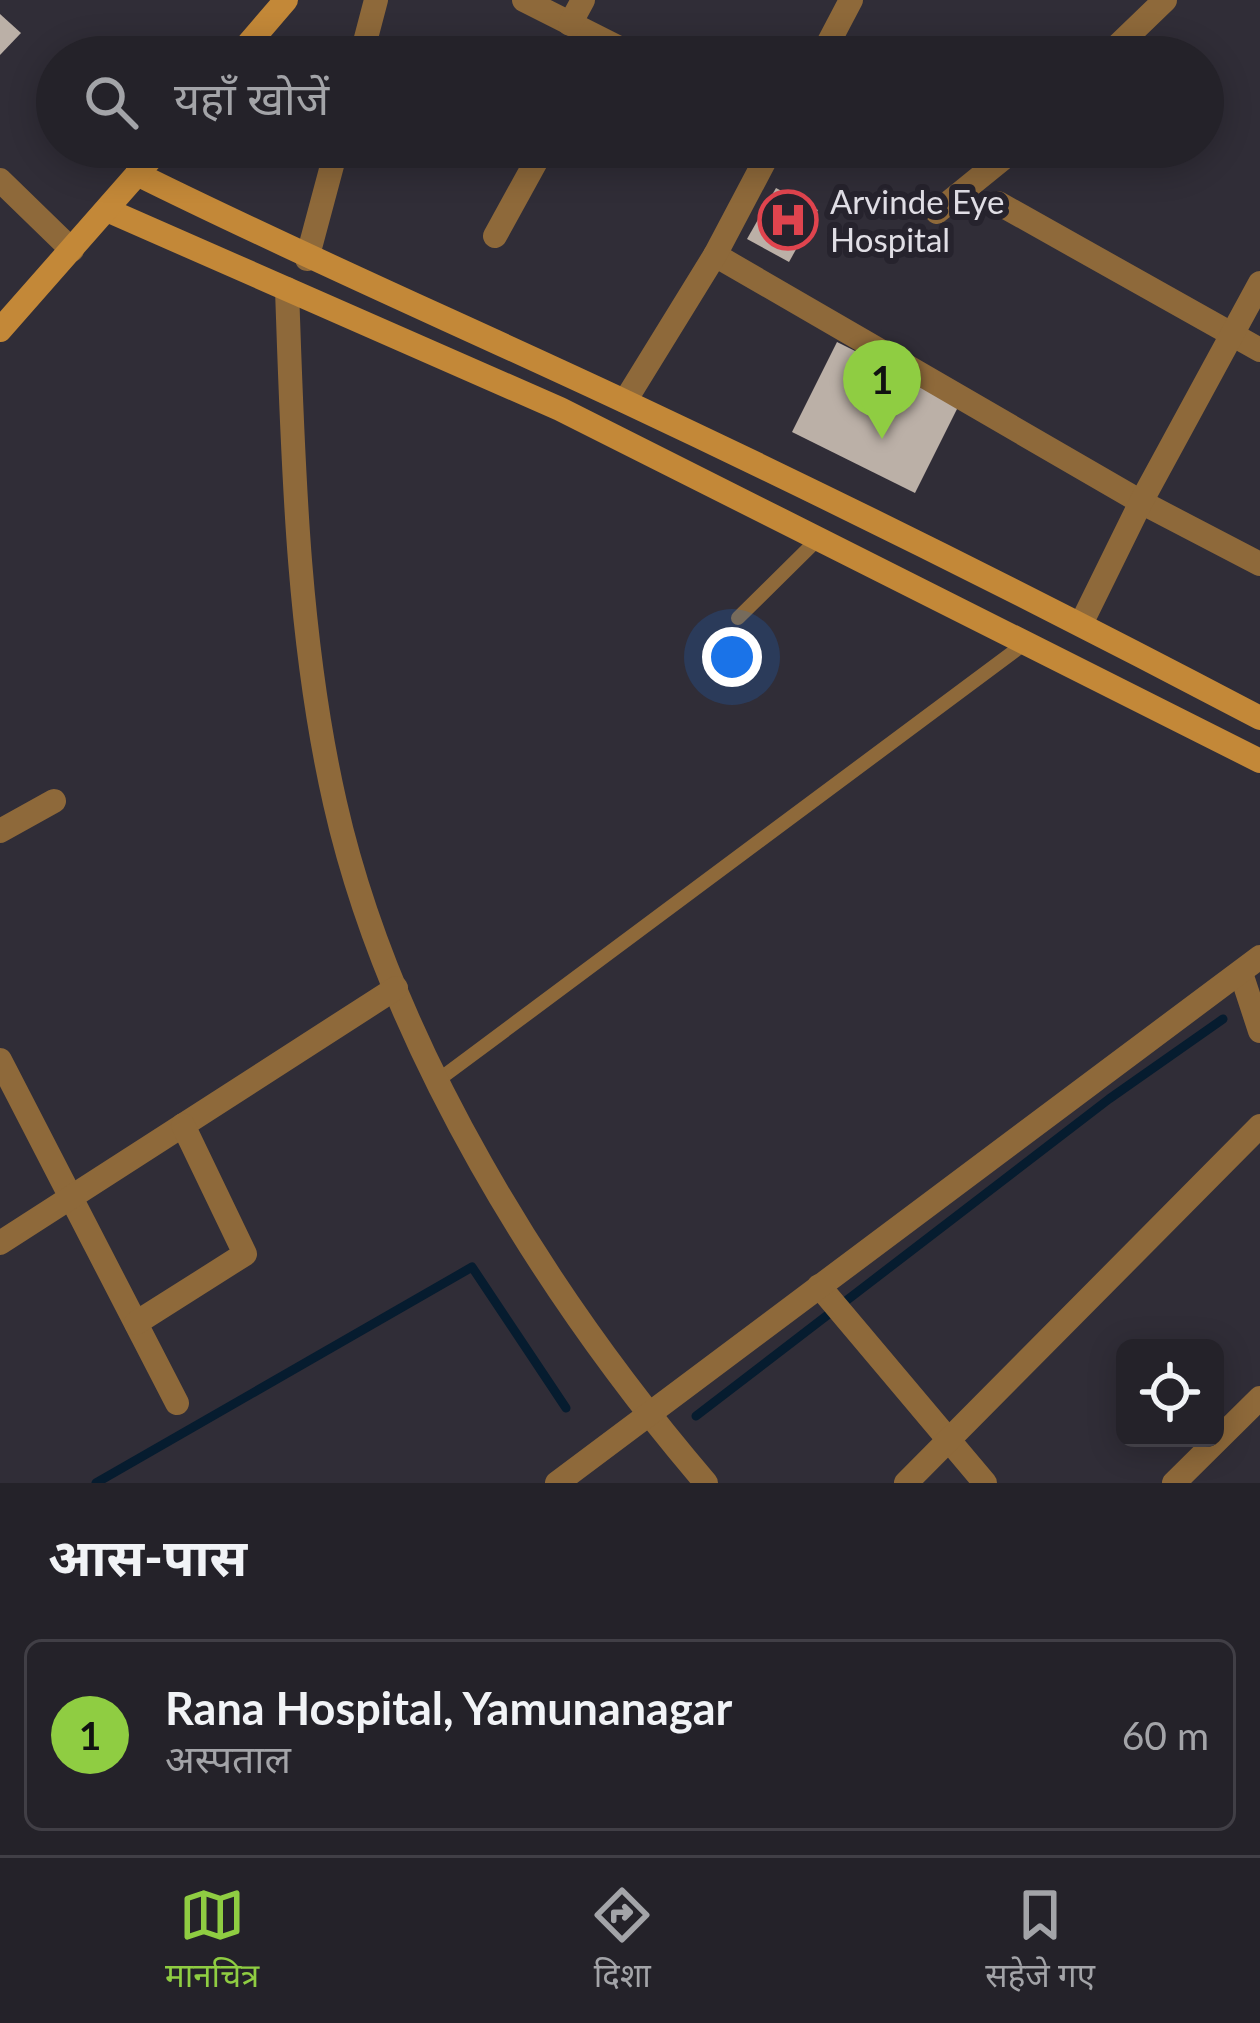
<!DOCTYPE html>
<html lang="hi">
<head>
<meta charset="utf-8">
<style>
	:root { --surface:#242229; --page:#2c2a31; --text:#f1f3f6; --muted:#a3a4a8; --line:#413f46; --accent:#8fcd42 }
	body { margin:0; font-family:Lato,"Noto Sans Devanagari",sans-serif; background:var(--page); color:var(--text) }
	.controls { position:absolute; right:36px; bottom:36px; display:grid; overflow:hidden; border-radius:18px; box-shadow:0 6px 30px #0003 }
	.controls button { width:108px; height:108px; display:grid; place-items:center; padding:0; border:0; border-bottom:3px solid var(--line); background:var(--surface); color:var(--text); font:60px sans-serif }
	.you { position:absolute; left:732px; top:657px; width:42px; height:42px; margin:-30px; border:9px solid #fff; border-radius:50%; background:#1a73e8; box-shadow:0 0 0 18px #1a73e833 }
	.badge { display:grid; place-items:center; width:78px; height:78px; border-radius:50%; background:var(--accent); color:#111; font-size:39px; font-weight:700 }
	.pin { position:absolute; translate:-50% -99px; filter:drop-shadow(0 3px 6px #0008) }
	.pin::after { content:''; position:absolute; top:63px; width:42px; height:36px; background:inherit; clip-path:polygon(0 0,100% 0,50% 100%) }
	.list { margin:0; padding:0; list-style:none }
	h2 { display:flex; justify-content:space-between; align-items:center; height:156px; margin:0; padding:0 48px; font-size:51px }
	h2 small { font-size:39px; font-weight:400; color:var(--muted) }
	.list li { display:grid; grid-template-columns:78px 1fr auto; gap:36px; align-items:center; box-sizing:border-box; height:192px; margin:0 24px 24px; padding:0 24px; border:3px solid var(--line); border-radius:18px }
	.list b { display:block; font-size:45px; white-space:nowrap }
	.list p { margin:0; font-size:39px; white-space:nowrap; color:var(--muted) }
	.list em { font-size:39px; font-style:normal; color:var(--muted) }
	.icon { flex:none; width:66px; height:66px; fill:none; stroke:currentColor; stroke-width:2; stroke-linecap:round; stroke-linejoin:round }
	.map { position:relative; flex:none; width:1260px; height:1483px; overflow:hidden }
	.search { position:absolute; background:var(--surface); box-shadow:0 6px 30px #0003; left:36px; right:36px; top:36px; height:132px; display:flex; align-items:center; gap:30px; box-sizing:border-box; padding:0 42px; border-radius:66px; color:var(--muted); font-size:45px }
	.sheet { height:372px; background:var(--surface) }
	nav { display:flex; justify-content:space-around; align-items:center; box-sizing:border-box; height:168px; border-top:3px solid var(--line); background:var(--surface); font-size:33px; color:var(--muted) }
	nav a { display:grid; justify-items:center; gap:6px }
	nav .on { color:var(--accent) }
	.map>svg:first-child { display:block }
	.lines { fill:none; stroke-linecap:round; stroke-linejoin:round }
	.stream { stroke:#061c2f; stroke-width:9 }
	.building { fill:#bbb0a7 }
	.service { stroke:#8e693a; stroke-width:14 }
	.minor { stroke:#8e693a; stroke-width:24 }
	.secondary { stroke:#c38838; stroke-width:24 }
	.labels { text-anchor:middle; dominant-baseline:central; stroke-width:12; stroke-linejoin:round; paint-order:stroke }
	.poi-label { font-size:33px; fill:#e0dee5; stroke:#26232d; text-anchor:start }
</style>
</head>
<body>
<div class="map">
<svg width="1260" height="1483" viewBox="0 0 1260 1483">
	<rect width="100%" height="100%" fill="#302d37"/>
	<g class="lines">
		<g class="stream">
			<polyline points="696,1416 1109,1099 1223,1019"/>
			<polyline points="96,1483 472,1267 566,1408"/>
		</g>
	</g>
	<g class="building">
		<polygon points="0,14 21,33 0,55"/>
		<polygon points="776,188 818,210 789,262 747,239"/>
		<polygon points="837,342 960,403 915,493 792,432"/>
	</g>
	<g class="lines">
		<g class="service">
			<polyline points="738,618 818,539"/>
			<polyline points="437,1081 1024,644"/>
		</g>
		<g class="minor">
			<polyline points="524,0 637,57"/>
			<polyline points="570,24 583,0"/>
			<polyline points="361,57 376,0"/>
			<polyline points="821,57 851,0"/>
			<polyline points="1106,57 1165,0"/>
			<polyline points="0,180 72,250"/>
			<polyline points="998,203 1260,350"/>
			<polyline points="937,212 1017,147"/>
			<polyline points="495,236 544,147"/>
			<polyline points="715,255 1141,502 1260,564"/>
			<polyline points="307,259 337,147"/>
			<path d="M287,289C293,460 297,636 335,803C390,1046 546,1296 706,1483"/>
			<polyline points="625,401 715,255 772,147"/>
			<polyline points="1081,624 1141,502 1260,283"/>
			<polyline points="0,831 54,801"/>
			<polyline points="1241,973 1260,1031"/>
			<polyline points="0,1060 177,1403"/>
			<polyline points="0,1243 396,988"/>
			<polyline points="819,1286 985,1483"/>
			<polyline points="136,1323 245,1254 183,1125"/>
			<polyline points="557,1483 1260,957"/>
			<polyline points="906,1483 1260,1126"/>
			<polyline points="1174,1483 1260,1398"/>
		</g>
		<g class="secondary">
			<polyline points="237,57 286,0"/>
			<path d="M137,174C298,254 462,325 624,401C839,502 1051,608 1260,718"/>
			<polyline points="107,210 560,409 1260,761"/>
			<polyline points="0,330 161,147"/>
		</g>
	</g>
	<defs>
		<g id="hospital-ring" transform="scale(3)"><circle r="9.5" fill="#26232d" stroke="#e0444e" stroke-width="1.5"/><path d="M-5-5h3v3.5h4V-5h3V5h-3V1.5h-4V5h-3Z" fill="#e0444e"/></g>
	</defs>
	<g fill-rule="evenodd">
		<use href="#hospital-ring" x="788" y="220"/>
	</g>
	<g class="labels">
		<g class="poi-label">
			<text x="830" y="201">Arvinde Eye<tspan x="830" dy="38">Hospital</tspan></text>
		</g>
	</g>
</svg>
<div class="controls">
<button><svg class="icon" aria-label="locate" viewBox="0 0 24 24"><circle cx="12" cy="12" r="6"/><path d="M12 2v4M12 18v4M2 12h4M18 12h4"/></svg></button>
</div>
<div class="you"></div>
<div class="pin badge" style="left:882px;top:439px">1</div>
<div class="search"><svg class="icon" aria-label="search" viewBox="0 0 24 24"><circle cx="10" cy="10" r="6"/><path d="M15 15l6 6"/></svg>यहाँ खोजें</div>
</div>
<section class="sheet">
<h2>आस-पास<small></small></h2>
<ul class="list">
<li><span class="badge">1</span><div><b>Rana Hospital, Yamunanagar</b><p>अस्पताल</p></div><em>60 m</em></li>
</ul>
</section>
<nav>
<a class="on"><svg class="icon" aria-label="map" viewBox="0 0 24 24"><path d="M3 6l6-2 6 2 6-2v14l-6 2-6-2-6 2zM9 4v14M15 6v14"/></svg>मानचित्र</a>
<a><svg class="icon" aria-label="directions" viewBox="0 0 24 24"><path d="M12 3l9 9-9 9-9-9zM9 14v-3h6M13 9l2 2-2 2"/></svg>दिशा</a>
<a><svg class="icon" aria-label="saved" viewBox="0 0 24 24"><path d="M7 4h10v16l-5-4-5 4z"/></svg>सहेजे गए</a>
</nav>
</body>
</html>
